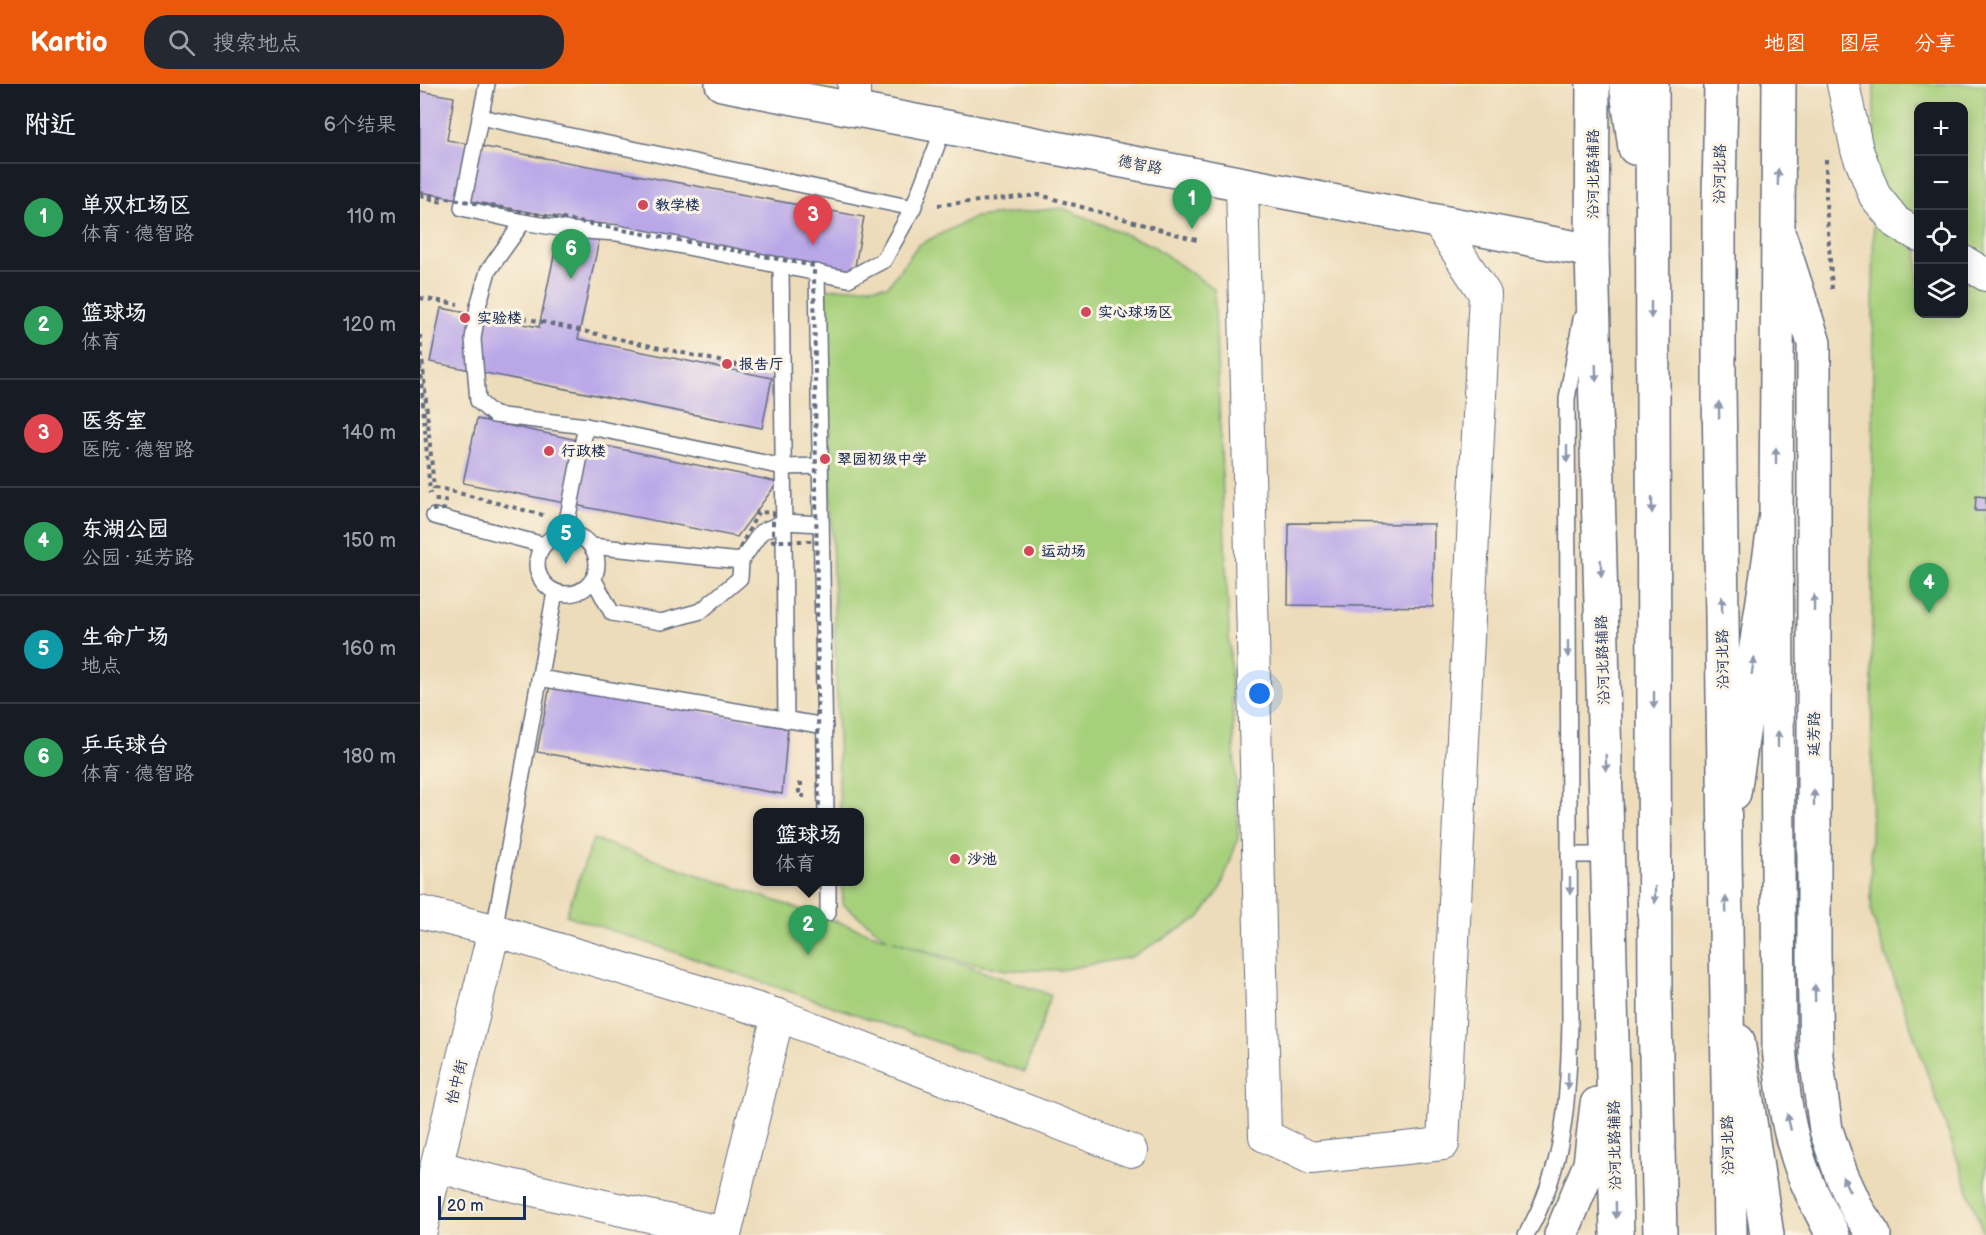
<!DOCTYPE html>
<html lang="zh">
<head>
<meta charset="utf-8">
<style>
	:root { --surface:#171b24; --page:#242831; --text:#f1f3f6; --muted:#9ea1a6; --line:#363941; --accent:#ea580c }
	body { margin:0; font-family:"Balsamiq Sans","LXGW WenKai TC",sans-serif; background:var(--page); color:var(--text) }
	.controls { position:absolute; right:18px; top:18px; display:grid; overflow:hidden; border-radius:12px; box-shadow:0 3px 15px #0003 }
	.controls button { width:54px; height:54px; display:grid; place-items:center; padding:0; border:0; border-bottom:2px solid var(--line); background:var(--surface); color:var(--text); font:30px sans-serif }
	.scale { position:absolute; left:18px; bottom:15px; width:88px; box-sizing:border-box; padding-left:6px; border:3px solid #1b2f5e; border-top:0; font-size:16px; line-height:21px; white-space:nowrap; color:#1b2f5e; -webkit-text-stroke:4px #fcf5e5; paint-order:stroke }
	.you { position:absolute; left:840px; top:610px; width:21px; height:21px; margin:-15px; border:4px solid #fff; border-radius:50%; background:#1a73e8; box-shadow:0 0 0 9px #1a73e833 }
	.badge { display:grid; place-items:center; width:39px; height:39px; border-radius:50%; background:var(--accent); color:#fff; font-size:20px; font-weight:700 }
	.pin { position:absolute; translate:-50% -50px; filter:drop-shadow(0 2px 3px #0008) }
	.pin::after { content:''; position:absolute; top:32px; width:21px; height:18px; background:inherit; clip-path:polygon(0 0,100% 0,50% 100%) }
	.popup { position:absolute; left:333px; top:724px; width:111px; height:78px; box-sizing:border-box; display:grid; place-content:center; border-radius:12px; background:var(--surface); filter:drop-shadow(0 2px 4px #0005); font-size:20px; white-space:nowrap; color:var(--muted) }
	.popup b { font-size:22px; color:var(--text) }
	.popup::after { content:''; position:absolute; left:50%; top:100%; margin-left:-12px; border:12px solid transparent; border-top-color:var(--surface) }
	.list { margin:0; padding:0; list-style:none }
	h2 { display:flex; justify-content:space-between; align-items:center; height:78px; margin:0; padding:0 24px; font-size:26px }
	h2 small { font-size:20px; font-weight:400; color:var(--muted) }
	.list li { display:grid; grid-template-columns:39px 1fr auto; gap:18px; align-items:center; box-sizing:border-box; height:108px; padding:0 24px; border-top:2px solid var(--line) }
	.list b { display:block; font-size:22px; white-space:nowrap }
	.list p { margin:0; font-size:20px; white-space:nowrap; color:var(--muted) }
	.list em { font-size:20px; font-style:normal; color:var(--muted) }
	.icon { flex:none; width:33px; height:33px; fill:none; stroke:currentColor; stroke-width:2; stroke-linecap:round; stroke-linejoin:round }
	.map { position:relative; flex:none; width:1566px; height:1151px; overflow:hidden }
	header { display:flex; align-items:center; gap:36px; box-sizing:border-box; height:84px; padding:0 30px; background:var(--accent); color:#fff }
	header strong { font-size:28px }
	nav { display:flex; gap:33px; margin-inline-start:auto; font-size:21px }
	.search { width:420px; height:54px; background:var(--page); display:flex; align-items:center; gap:15px; box-sizing:border-box; padding:0 21px; border-radius:24px; color:var(--muted); font-size:22px }
	main { display:flex }
	aside { flex:1; background:var(--surface) }
	.map>svg:first-child { display:block }
	.green { fill:#a7d07c; stroke:#61806d; stroke-width:1.5; fill-rule:evenodd }
	.building { fill:#b9a7e8 }
	.lines { fill:none; stroke-linecap:round; stroke-linejoin:round }
	.service-casing { stroke:#646c7e; stroke-width:18 }
	.minor-casing { stroke:#646c7e; stroke-width:34 }
	.tertiary-casing { stroke:#646c7e; stroke-width:36 }
	.primary-casing { stroke:#646c7e; stroke-width:36 }
	.trunk-casing { stroke:#646c7e; stroke-width:36 }
	.path { stroke:#646c7e; stroke-width:4; stroke-dasharray:4.5 4.5; stroke-linecap:butt }
	.service { stroke:#fff; stroke-width:15 }
	.minor { stroke:#fff; stroke-width:32 }
	.tertiary { stroke:#fff; stroke-width:33 }
	.primary { stroke:#fff; stroke-width:33 }
	.trunk { stroke:#fff; stroke-width:33 }
	.path-bridge { stroke:#646c7e; stroke-width:4; stroke-dasharray:4.5 4.5; stroke-linecap:butt }
	.oneway { fill:#8d97ae }
	.poi-dot { fill:#d1495b; stroke:#fcf5e5; stroke-width:2 }
	.labels { text-anchor:middle; dominant-baseline:central; stroke-width:6; stroke-linejoin:round; paint-order:stroke }
	.street-label { font-size:15px; fill:#1b2f5e; stroke:#fcf5e5 }
	.poi-label { font-size:15px; font-weight:bold; fill:#1b2f5e; stroke:#fcf5e5; text-anchor:start }
</style>
</head>
<body>
<header>
<strong>Kartio</strong>
<div class="search"><svg class="icon" aria-label="search" viewBox="0 0 24 24"><circle cx="10" cy="10" r="6"/><path d="M15 15l6 6"/></svg>搜索地点</div>
<nav><a>地图</a><a>图层</a><a>分享</a></nav>
</header>
<main>
<aside>
<h2>附近<small>6个结果</small></h2>
<ul class="list">
<li><span class="badge" style="background:#2e9e5b">1</span><div><b>单双杠场区</b><p>体育 · 德智路</p></div><em>110 m</em></li>
<li><span class="badge" style="background:#2e9e5b">2</span><div><b>篮球场</b><p>体育</p></div><em>120 m</em></li>
<li><span class="badge" style="background:#e0444e">3</span><div><b>医务室</b><p>医院 · 德智路</p></div><em>140 m</em></li>
<li><span class="badge" style="background:#2e9e5b">4</span><div><b>东湖公园</b><p>公园 · 延芳路</p></div><em>150 m</em></li>
<li><span class="badge" style="background:#0f9aa8">5</span><div><b>生命广场</b><p>地点</p></div><em>160 m</em></li>
<li><span class="badge" style="background:#2e9e5b">6</span><div><b>乒乓球台</b><p>体育 · 德智路</p></div><em>180 m</em></li>
</ul>
</aside>
<div class="map">
<svg width="1566" height="1151" viewBox="0 0 1566 1151">
	<rect width="100%" height="100%" fill="#fcf5e5"/>
	<filter id="ink" filterUnits="userSpaceOnUse"><feTurbulence type="fractalNoise" baseFrequency=".0167" numOctaves="2"/><feDisplacementMap in="SourceGraphic" scale="12" xChannelSelector="R" yChannelSelector="G"/><feConvolveMatrix kernelMatrix="1 2 1 2 8 2 1 2 1" color-interpolation-filters="sRGB"/></filter>
	<filter id="wash" filterUnits="userSpaceOnUse"><feTurbulence type="fractalNoise" baseFrequency=".008" numOctaves="4" result="noise"/><feDisplacementMap in="SourceGraphic" scale="24" xChannelSelector="R" yChannelSelector="G"/><feGaussianBlur stdDeviation="1.35" result="paint"/><feColorMatrix in="noise" values="0 0 0 0 0 0 0 0 0 0 0 0 0 0 0 0 0 1.4 0 .05"/><feComposite in="paint" operator="in"/></filter>
	<g filter="url(#wash)">
		<rect width="100%" height="100%" fill="#eddcba"/>
		<g class="green">
			<path d="M1454,0H1566V1151H1564L1451,829ZM1498,22H1544V230H1498Z"/>
			<polygon points="643,124 733,162 794,205 818,755 800,806 779,834 711,873 640,886 587,886 547,879 471,856 631,911 605,988 146,831 173,755 468,855 423,820 422,798 439,798 439,728 420,728 405,205 468,202 498,161 555,133"/>
		</g>
		<g id="blocks">
			<g class="building">
				<polygon points="0,7 34,13 27,56 444,133 434,188 182,142 158,255 352,294 342,344 10,278 21,224 119,243 142,134 0,108"/>
				<polygon points="57,335 358,398 317,453 43,399"/>
				<polygon points="1556,412 1566,413 1566,427 1555,427"/>
				<polygon points="869,439 1014,440 1013,523 868,521"/>
				<polygon points="130,602 368,641 362,710 117,668"/>
			</g>
		</g>
	</g>
	<g filter="url(#ink)">
		<use href="#blocks" fill-opacity="0" stroke="#646c7e" stroke-width="1.5"/>
		<g class="lines">
			<g class="service-casing">
				<g id="service">
					<polyline points="67,0 42,124 103,138"/>
					<polyline points="60,33 493,124"/>
					<polyline points="361,181 366,636"/>
					<polyline points="397,188 406,728"/>
					<polyline points="166,342 364,383 400,382"/>
					<polyline points="14,432 124,461"/>
					<circle cx="147" cy="480" r="30"/>
					<polyline points="146,450 147,437 166,342 74,331 58,317 53,255 58,222 68,187 103,138 150,146 197,149 428,195 464,176 493,124 524,43"/>
					<polyline points="171,462 321,477"/>
					<polyline points="174,496 192,529 241,538 281,527 320,494 321,477 341,448 364,438 401,440"/>
					<polyline points="119,594 405,642"/>
					<polyline points="1149,771 1172,771"/>
					<polyline points="408,798 408,829"/>
					<polyline points="74,846 135,508"/>
					<path d="M1106,1151C1146,1083 1148,1014 1150,938L1147,315L1161,235"/>
				</g>
			</g>
			<g class="minor-casing">
				<g id="minor">
					<polyline points="1423,0 1437,66 1455,112 1476,138 1498,151"/>
					<polyline points="434,26 434,0"/>
					<polyline points="822,100 845,1052 891,1074 1023,1060 1065,210 1018,138"/>
					<polyline points="1544,178 1566,191"/>
					<polyline points="0,828 74,846 358,931 305,1151"/>
					<polyline points="358,931 711,1067"/>
					<polyline points="17,1082 55,1093 305,1149"/>
					<polyline points="0,1150 74,846"/>
				</g>
			</g>
			<g class="tertiary-casing">
				<g id="tertiary">
					<polyline points="302,0 1172,167"/>
					<polyline points="1361,156 1394,259 1394,870 1396,972 1406,1046 1421,1090 1438,1127 1454,1151"/>
				</g>
			</g>
			<g class="primary-casing">
				<g id="primary">
					<polyline points="1173,0 1172,167 1197,1151"/>
					<polyline points="1314,709 1356,430 1359,0"/>
					<polyline points="1318,957 1347,1151"/>
					<polyline points="1141,1151 1170,1080 1177,1020"/>
				</g>
			</g>
			<g class="trunk-casing">
				<g id="trunk">
					<polyline points="1206,0 1215,64"/>
					<polyline points="1232,0 1235,928 1240,1151"/>
					<polyline points="1301,0 1299,115 1299,302 1310,1151"/>
					<path d="M1356,430L1359,962C1362,997 1365,1033 1376,1067C1384,1096 1399,1124 1413,1151"/>
				</g>
			</g>
			<g class="path">
				<polyline points="1406,75 1406,118 1412,205"/>
				<polyline points="0,112 22,118"/>
				<polyline points="518,121 620,111 780,157"/>
				<polyline points="0,214 38,220"/>
				<polyline points="77,228 340,286"/>
				<polyline points="0,251 14,405"/>
				<polyline points="0,282 10,410"/>
				<polyline points="14,404 23,405 127,432"/>
				<polyline points="383,700 379,700 379,712 385,712"/>
			</g>
			<use href="#service" class="service"/>
			<use href="#minor" class="minor"/>
			<use href="#tertiary" class="tertiary"/>
			<use href="#primary" class="primary"/>
			<use href="#trunk" class="trunk"/>
			<g class="path-bridge">
				<polyline points="0,109 307,165 394,182 399,728"/>
				<polyline points="12,426 24,425 25,416 14,416"/>
				<polyline points="320,464 338,428 353,429 353,457 396,457"/>
			</g>
		</g>
		<defs><path id="oneway-solid" d="M-6-.8H1V-3.2L6.5 0L1 3.2V.8H-6Z" transform="scale(1.5)"/></defs>
		<g class="oneway">
			<use href="#oneway-solid" transform="translate(1358 93) rotate(-89)"/>
			<use href="#oneway-solid" transform="translate(1231 226) rotate(90)"/>
			<use href="#oneway-solid" transform="translate(1176 289) rotate(88)"/>
			<use href="#oneway-solid" transform="translate(1299 326) rotate(-91)"/>
			<use href="#oneway-solid" transform="translate(1147 370) rotate(90)"/>
			<use href="#oneway-solid" transform="translate(1356 372) rotate(-90)"/>
			<use href="#oneway-solid" transform="translate(1232 421) rotate(90)"/>
			<use href="#oneway-solid" transform="translate(1181 484) rotate(88)"/>
			<use href="#oneway-solid" transform="translate(1394 519) rotate(-90)"/>
			<use href="#oneway-solid" transform="translate(1302 521) rotate(-91)"/>
			<use href="#oneway-solid" transform="translate(1148 565) rotate(90)"/>
			<use href="#oneway-solid" transform="translate(1333 582) rotate(-81)"/>
			<use href="#oneway-solid" transform="translate(1234 616) rotate(90)"/>
			<use href="#oneway-solid" transform="translate(1358 655) rotate(-90)"/>
			<use href="#oneway-solid" transform="translate(1186 679) rotate(88)"/>
			<use href="#oneway-solid" transform="translate(1394 714) rotate(-90)"/>
			<use href="#oneway-solid" transform="translate(1150 802) rotate(90)"/>
			<use href="#oneway-solid" transform="translate(1235 811) rotate(90)"/>
			<use href="#oneway-solid" transform="translate(1306 821) rotate(-91)"/>
			<use href="#oneway-solid" transform="translate(1395 909) rotate(-91)"/>
			<use href="#oneway-solid" transform="translate(1148 997) rotate(92)"/>
			<use href="#oneway-solid" transform="translate(1369 1038) rotate(-103)"/>
			<use href="#oneway-solid" transform="translate(1426 1100) rotate(-115)"/>
			<use href="#oneway-solid" transform="translate(1196 1126) rotate(89)"/>
		</g>
	</g>
	<g class="poi-dot">
		<circle cx="223" cy="121" r="6"/>
		<circle cx="666" cy="228" r="6"/>
		<circle cx="45" cy="234" r="6"/>
		<circle cx="307" cy="280" r="6"/>
		<circle cx="129" cy="367" r="6"/>
		<circle cx="405" cy="375" r="6"/>
		<circle cx="609" cy="467" r="6"/>
		<circle cx="535" cy="775" r="6"/>
	</g>
	<g class="labels">
		<g class="street-label">
			<text transform="translate(720 81) rotate(11)">德智路</text>
			<text transform="translate(1173 90) rotate(-90)">沿河北路辅路</text>
			<text transform="translate(1300 90) rotate(-89)">沿河北路</text>
			<text transform="translate(1303 575) rotate(-91)">沿河北路</text>
			<text transform="translate(1183 576) rotate(-92)">沿河北路辅路</text>
			<text transform="translate(1394 650) rotate(-90)">延芳路</text>
			<text transform="translate(37 998) rotate(-76)">怡中街</text>
			<text transform="translate(1195 1061) rotate(-91)">沿河北路辅路</text>
			<text transform="translate(1308 1061) rotate(-91)">沿河北路</text>
		</g>
		<g class="poi-label">
			<text x="235" y="121">教学楼</text>
			<text x="678" y="228">实心球场区</text>
			<text x="57" y="234">实验楼</text>
			<text x="319" y="280">报告厅</text>
			<text x="141" y="367">行政楼</text>
			<text x="417" y="375">翠园初级中学</text>
			<text x="621" y="467">运动场</text>
			<text x="547" y="775">沙池</text>
		</g>
	</g>
</svg>
<div class="controls">
<button>+</button>
<button>−</button>
<button><svg class="icon" aria-label="locate" viewBox="0 0 24 24"><circle cx="12" cy="12" r="6"/><path d="M12 2v4M12 18v4M2 12h4M18 12h4"/></svg></button>
<button><svg class="icon" aria-label="layers" viewBox="0 0 24 24"><path d="M12 4l9 5-9 5-9-5zM3 14l9 5 9-5"/></svg></button>
</div>
<div class="scale">20 m</div>
<div class="you"></div>
<div class="pin badge" style="left:772px;top:145px;background:#2e9e5b">1</div>
<div class="pin badge" style="left:388px;top:871px;background:#2e9e5b">2</div>
<div class="popup"><b>篮球场</b>体育</div>
<div class="pin badge" style="left:393px;top:161px;background:#e0444e">3</div>
<div class="pin badge" style="left:1509px;top:529px;background:#2e9e5b">4</div>
<div class="pin badge" style="left:146px;top:480px;background:#0f9aa8">5</div>
<div class="pin badge" style="left:151px;top:195px;background:#2e9e5b">6</div>
</div>
</main>
</body>
</html>
